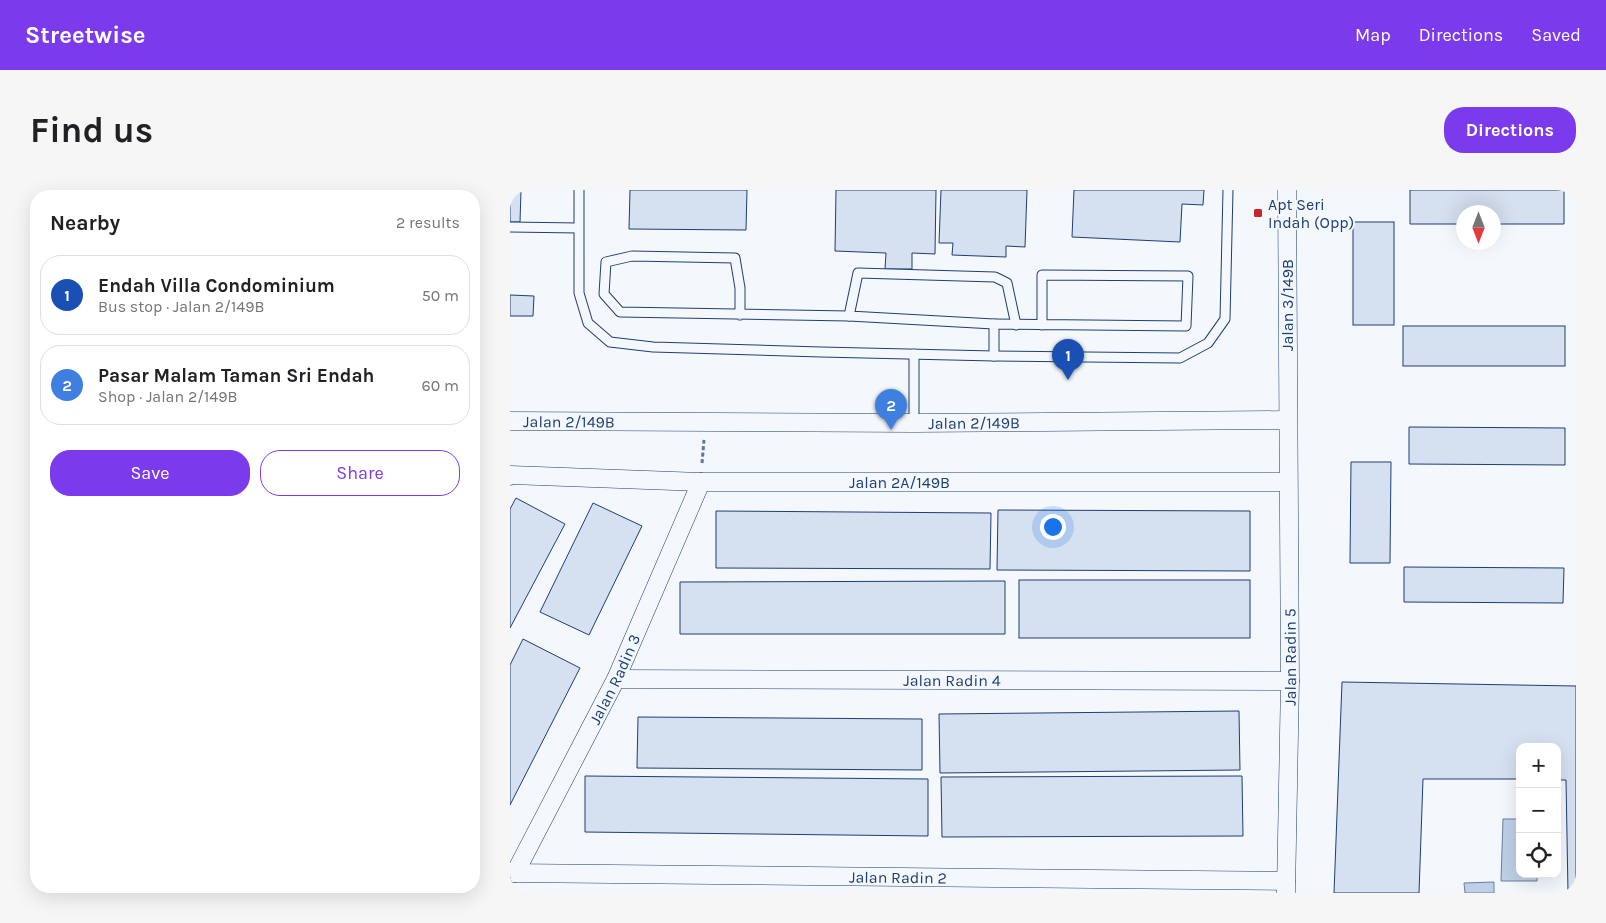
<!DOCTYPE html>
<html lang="en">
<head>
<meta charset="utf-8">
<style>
	:root { --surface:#fff; --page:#f6f6f6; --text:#202124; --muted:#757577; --line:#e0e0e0; --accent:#7c3aed }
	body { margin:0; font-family:Karla,sans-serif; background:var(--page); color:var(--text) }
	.controls { position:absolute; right:15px; bottom:15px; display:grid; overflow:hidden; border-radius:10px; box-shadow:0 5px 20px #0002 }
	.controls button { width:45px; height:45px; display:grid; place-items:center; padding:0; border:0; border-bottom:1px solid var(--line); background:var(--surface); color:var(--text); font:25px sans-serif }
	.compass { position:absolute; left:946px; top:15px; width:45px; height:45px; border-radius:50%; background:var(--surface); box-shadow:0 5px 20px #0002; rotate:180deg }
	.you { position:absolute; left:542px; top:336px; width:18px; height:18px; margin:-12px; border:4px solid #fff; border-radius:50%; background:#1a73e8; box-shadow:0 0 0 8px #1a73e833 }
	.badge { display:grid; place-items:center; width:32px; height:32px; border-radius:50%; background:var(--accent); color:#fff; font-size:16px; font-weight:700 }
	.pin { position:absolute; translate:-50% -41px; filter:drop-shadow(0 1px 2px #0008) }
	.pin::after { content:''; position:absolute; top:26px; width:18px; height:15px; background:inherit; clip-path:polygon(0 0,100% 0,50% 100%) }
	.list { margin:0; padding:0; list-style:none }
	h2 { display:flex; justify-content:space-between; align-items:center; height:65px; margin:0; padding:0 20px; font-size:21px }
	h2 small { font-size:16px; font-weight:400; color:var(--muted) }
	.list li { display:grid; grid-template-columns:32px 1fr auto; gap:15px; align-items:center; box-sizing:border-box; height:80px; margin:0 10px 10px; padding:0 10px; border:1px solid var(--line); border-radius:20px }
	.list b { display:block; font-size:19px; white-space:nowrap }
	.list p { margin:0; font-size:16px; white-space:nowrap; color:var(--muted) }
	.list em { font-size:16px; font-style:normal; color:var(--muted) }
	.actions { display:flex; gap:10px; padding:15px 20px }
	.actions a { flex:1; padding:11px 0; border:1px solid var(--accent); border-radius:20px; text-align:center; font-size:18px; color:var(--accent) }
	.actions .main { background:var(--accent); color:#fff }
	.icon { flex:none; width:28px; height:28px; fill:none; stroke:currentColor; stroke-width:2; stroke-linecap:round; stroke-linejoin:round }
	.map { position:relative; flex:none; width:1066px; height:703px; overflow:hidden; border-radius:20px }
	header { display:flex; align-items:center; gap:30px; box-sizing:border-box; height:70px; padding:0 25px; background:var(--accent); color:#fff }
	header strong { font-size:24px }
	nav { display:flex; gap:28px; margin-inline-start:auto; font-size:18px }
	.intro { display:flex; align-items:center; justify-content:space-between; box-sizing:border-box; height:120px; padding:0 30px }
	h1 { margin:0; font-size:35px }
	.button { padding:12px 22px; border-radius:20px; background:var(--accent); color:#fff; font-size:18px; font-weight:700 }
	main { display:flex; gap:30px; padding:0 30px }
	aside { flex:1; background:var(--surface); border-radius:20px; box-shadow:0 5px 20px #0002 }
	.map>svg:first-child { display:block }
	.water { fill:#bed0e5; stroke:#687fa3 }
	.building { fill:#d5e0f0; stroke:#1d3f73 }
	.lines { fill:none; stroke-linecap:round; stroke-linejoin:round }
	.lane-casing { stroke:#1d3f73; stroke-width:11 }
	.street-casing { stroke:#1d3f73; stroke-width:19 }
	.path { stroke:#5e769c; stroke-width:3; stroke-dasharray:4 2.5; stroke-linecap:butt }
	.lane { stroke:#f4f7fb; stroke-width:9 }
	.street { stroke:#f4f7fb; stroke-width:18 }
	.poi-dot { fill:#c62828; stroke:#f4f7fb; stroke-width:2 }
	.labels { text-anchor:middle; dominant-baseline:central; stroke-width:4; stroke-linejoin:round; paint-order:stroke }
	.poi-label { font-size:16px; fill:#1d3f73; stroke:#f4f7fb; text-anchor:start }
	.street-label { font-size:16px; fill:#1d3f73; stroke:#f4f7fb }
</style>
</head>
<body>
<header>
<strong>Streetwise</strong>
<nav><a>Map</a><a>Directions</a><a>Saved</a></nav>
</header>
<div class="intro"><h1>Find us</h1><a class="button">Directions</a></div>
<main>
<aside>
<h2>Nearby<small>2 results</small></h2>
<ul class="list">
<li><span class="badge" style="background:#1a4fb4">1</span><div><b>Endah Villa Condominium</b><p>Bus stop · Jalan 2/149B</p></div><em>50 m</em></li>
<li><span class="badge" style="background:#3f7fe0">2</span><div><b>Pasar Malam Taman Sri Endah</b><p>Shop · Jalan 2/149B</p></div><em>60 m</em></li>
</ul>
<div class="actions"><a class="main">Save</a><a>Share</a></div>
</aside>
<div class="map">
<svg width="1066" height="703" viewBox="0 0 1066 703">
	<rect width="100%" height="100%" fill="#f4f7fb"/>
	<g class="water">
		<polygon points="993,629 1010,629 1010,684 1027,684 1027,691 991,691"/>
		<polygon points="984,692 984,703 955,703 954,693"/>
	</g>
	<g class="building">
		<polygon points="0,0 11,0 10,32 0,32"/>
		<polygon points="120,0 237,0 236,40 119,39"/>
		<polygon points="326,0 426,0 425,64 402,63 402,79 375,79 376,63 325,61"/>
		<polygon points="431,0 517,0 515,57 496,56 496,67 442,65 443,53 429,53"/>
		<polygon points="564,0 694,0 693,15 672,14 670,52 562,47"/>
		<polygon points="900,0 1054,0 1054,34 984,34 984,22 954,22 954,34 900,34"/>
		<rect x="843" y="32" width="41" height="103"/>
		<polygon points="0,105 24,106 23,126 0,126"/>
		<rect x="893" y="136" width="162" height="40"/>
		<polygon points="899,237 1055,238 1055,275 899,274"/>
		<polygon points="841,272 881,272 880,373 840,373"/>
		<polygon points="6,308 55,334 0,438 0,319"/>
		<polygon points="83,313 132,336 79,445 30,422"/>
		<polygon points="488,320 740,321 740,381 487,380"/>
		<polygon points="206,321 481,323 480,379 206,378"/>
		<polygon points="894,377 1054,378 1053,413 894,412"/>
		<rect x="509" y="390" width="231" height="58"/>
		<polygon points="495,391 495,444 170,444 170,392"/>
		<polygon points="13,449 70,478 0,615 0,475"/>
		<polygon points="832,492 1066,496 1066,703 1058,703 1056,590 1047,590 1047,557 1010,557 1010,589 913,589 909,703 824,703"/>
		<polygon points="729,521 730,580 430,583 429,524"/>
		<polygon points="128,527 412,529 412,580 127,578"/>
		<polygon points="75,586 418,589 418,646 75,642"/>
		<polygon points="732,586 733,646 432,647 431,587"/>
	</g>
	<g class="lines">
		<g class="lane-casing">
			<g id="lane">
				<polyline points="69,0 69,103 78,133 100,152 143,157 311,162 484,166 670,168 698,153 715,129 718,0"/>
				<polyline points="0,37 68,38"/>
				<polyline points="230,125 230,98 225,68 122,66 96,72 94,104 110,122 339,126"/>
				<polyline points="484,134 339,126 348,83 485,87 497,93 506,135"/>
				<polyline points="404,164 404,233"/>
				<polyline points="484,166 484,134 676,136 678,86 532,85 532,135"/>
			</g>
		</g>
		<g class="street-casing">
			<g id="street">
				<path id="s1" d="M0,231L404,233L777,230"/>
				<path id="s2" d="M0,286L1,285L191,292H777"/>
				<path id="s3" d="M106,489L780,491"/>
				<path id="s4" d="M0,683L776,691"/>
				<path id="s5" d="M5,683L106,489L191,292"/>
				<path id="s6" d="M776,702L780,491L777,0"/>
			</g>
		</g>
		<polyline class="path" points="192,273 194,250"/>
		<use href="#lane" class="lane"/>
		<use href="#street" class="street"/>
	</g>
	<rect class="poi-dot" x="743" y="18" width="10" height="10" rx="2.5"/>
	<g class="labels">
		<g class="poi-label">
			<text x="758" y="14">Apt Seri<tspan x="758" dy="18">Indah (Opp)</tspan></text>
		</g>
		<g class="street-label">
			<text transform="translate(777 115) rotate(-90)">Jalan 3/149B</text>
			<text stroke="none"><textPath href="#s1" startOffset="59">Jalan 2/149B</textPath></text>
			<text stroke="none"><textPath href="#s1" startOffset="464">Jalan 2/149B</textPath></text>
			<text stroke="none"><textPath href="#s2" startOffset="390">Jalan 2A/149B</textPath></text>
			<text stroke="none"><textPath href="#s6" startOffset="235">Jalan Radin 5</textPath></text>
			<text stroke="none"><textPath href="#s5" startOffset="218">Jalan Radin 3</textPath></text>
			<text stroke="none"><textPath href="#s3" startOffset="336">Jalan Radin 4</textPath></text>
			<text stroke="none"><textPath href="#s4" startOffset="388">Jalan Radin 2</textPath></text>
		</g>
	</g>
</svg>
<div class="controls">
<button>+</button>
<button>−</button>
<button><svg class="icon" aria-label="locate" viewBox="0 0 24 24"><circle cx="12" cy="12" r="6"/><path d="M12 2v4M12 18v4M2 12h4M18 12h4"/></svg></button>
</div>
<svg class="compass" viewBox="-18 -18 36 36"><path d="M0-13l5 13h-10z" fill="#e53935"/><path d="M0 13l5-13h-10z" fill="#757577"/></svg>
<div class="you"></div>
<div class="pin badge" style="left:558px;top:190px;background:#1a4fb4">1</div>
<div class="pin badge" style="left:381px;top:240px;background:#3f7fe0">2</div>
</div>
</main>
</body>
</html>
